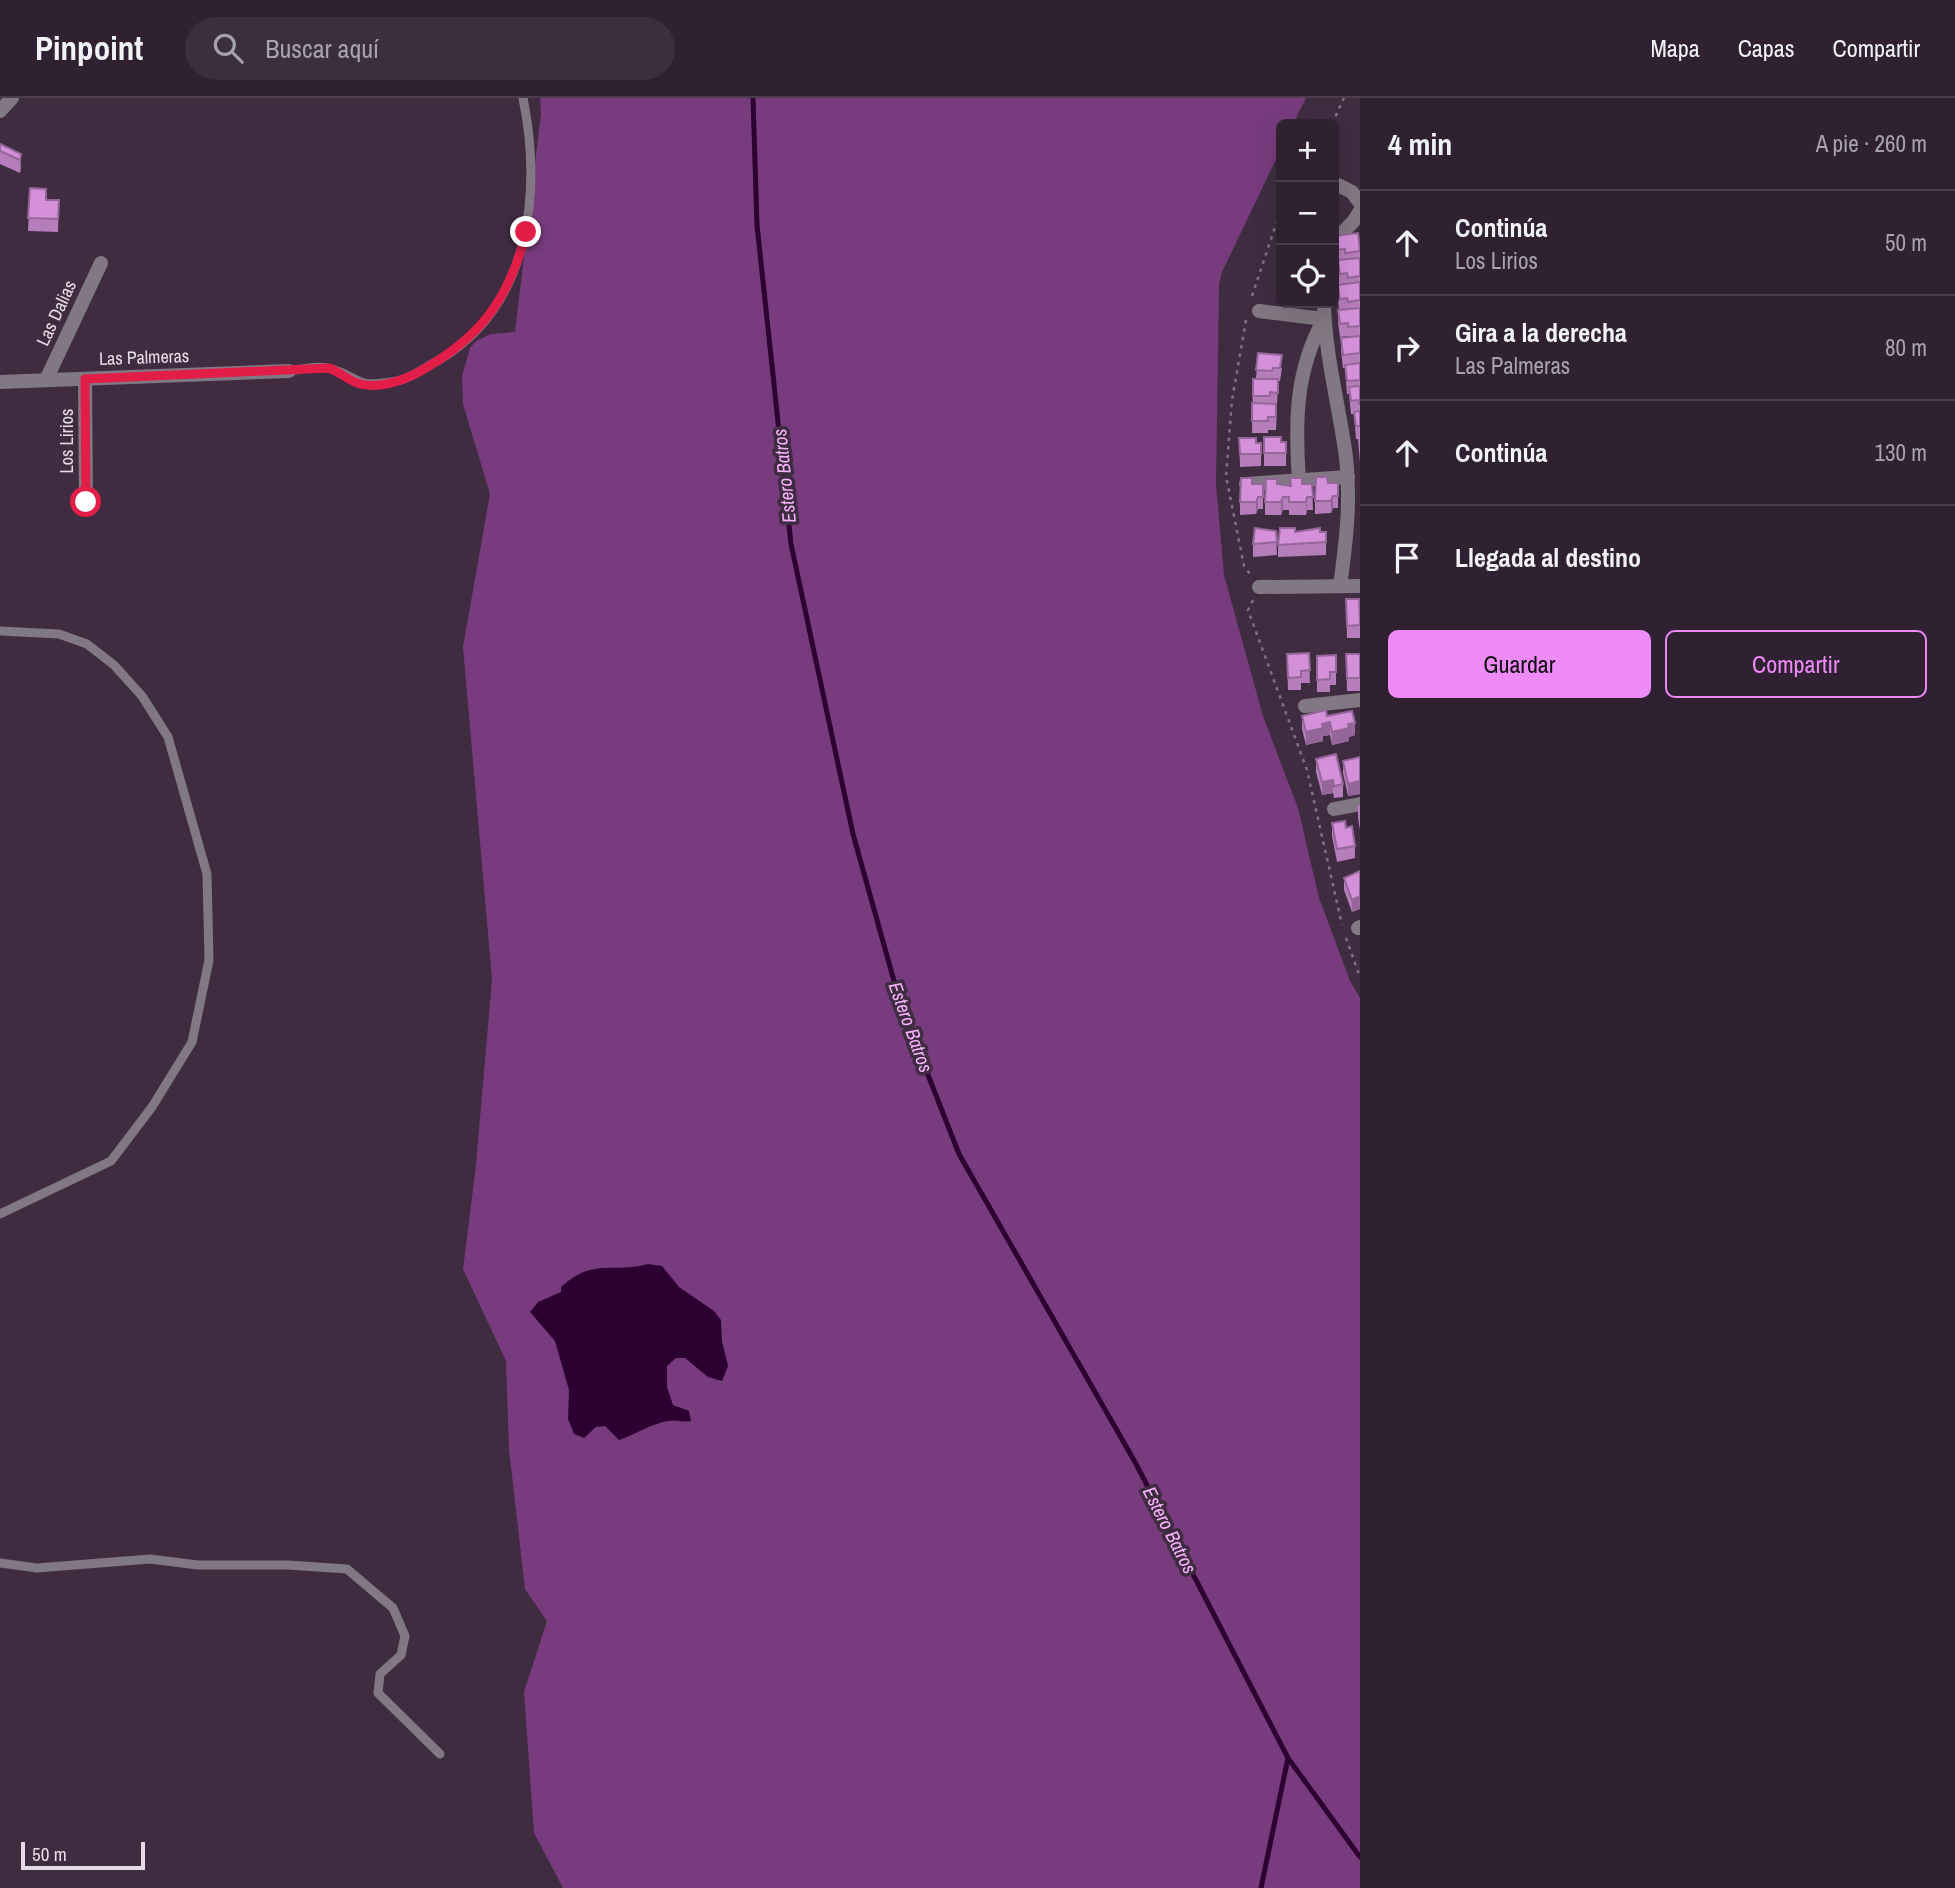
<!DOCTYPE html>
<html lang="es">
<head>
<meta charset="utf-8">
<style>
	:root { --surface:#2f2131; --page:#3b2e3d; --text:#f1f3f6; --muted:#a7a3ab; --line:#4a3e4d; --accent:#ee8bf8 }
	body { margin:0; font-family:"Archivo Narrow",sans-serif; background:var(--page); color:var(--text) }
	.controls { position:absolute; right:21px; top:21px; display:grid; overflow:hidden; border-radius:10px; box-shadow:0 7px 28px #0002 }
	.controls button { width:63px; height:63px; display:grid; place-items:center; padding:0; border:0; border-bottom:2px solid var(--line); background:var(--surface); color:var(--text); font:35px sans-serif }
	.scale { position:absolute; left:21px; bottom:18px; width:124px; box-sizing:border-box; padding-left:7px; border:4px solid #e7dbe8; border-top:0; font-size:19px; line-height:24px; white-space:nowrap; color:#e7dbe8; -webkit-text-stroke:5px #3f2c41; paint-order:stroke }
	.stop { position:absolute; width:21px; height:21px; margin:-16px; border:5px solid #e11d48; border-radius:50%; background:#fff }
	.stop.end { background:#e11d48; border-color:#fff; box-shadow:0 2px 7px #0008 }
	.list { margin:0; padding:0; list-style:none }
	h2 { display:flex; justify-content:space-between; align-items:center; height:91px; margin:0; padding:0 28px; font-size:30px }
	h2 small { font-size:23px; font-weight:400; color:var(--muted) }
	.list li { display:grid; grid-template-columns:46px 1fr auto; gap:21px; align-items:center; box-sizing:border-box; height:105px; padding:0 28px; border-top:2px solid var(--line) }
	.list b { display:block; font-size:26px; white-space:nowrap }
	.list p { margin:0; font-size:23px; white-space:nowrap; color:var(--muted) }
	.list em { font-size:23px; font-style:normal; color:var(--muted) }
	.actions { display:flex; gap:14px; padding:21px 28px }
	.actions a { flex:1; padding:16px 0; border:2px solid var(--accent); border-radius:10px; text-align:center; font-size:24px; color:var(--accent) }
	.actions .main { background:var(--accent); color:#111 }
	.icon { flex:none; width:38px; height:38px; fill:none; stroke:currentColor; stroke-width:2; stroke-linecap:round; stroke-linejoin:round }
	.map { position:relative; flex:none; width:1360px; height:1790px; overflow:hidden }
	header { display:flex; align-items:center; gap:42px; box-sizing:border-box; height:98px; padding:0 35px; background:var(--surface); border-bottom:2px solid var(--line) }
	header strong { font-size:33px }
	nav { display:flex; gap:38px; margin-inline-start:auto; font-size:24px }
	.search { width:490px; height:63px; background:var(--page); display:flex; align-items:center; gap:18px; box-sizing:border-box; padding:0 24px; border-radius:38px; color:var(--muted); font-size:26px }
	main { display:flex }
	aside { flex:1; background:var(--surface) }
	.map>svg:first-child { display:block }
	.green { fill:#783c7e }
	.water { fill:#2c0031 }
	.lines { fill:none; stroke-linecap:round; stroke-linejoin:round }
	.stream { stroke:#2c0031; stroke-width:5 }
	.path { stroke:#807081; stroke-width:2.5; stroke-dasharray:3.5 5; stroke-linecap:butt }
	.service { stroke:#827883; stroke-width:9 }
	.minor { stroke:#827883; stroke-width:14 }
	.wall { fill:#b67dbb }
	.shaded-wall { fill:#946699 }
	.building { fill:#d491da; stroke:#946699; stroke-width:2 }
	.route { stroke:#e11d48; stroke-width:9 }
	.labels { text-anchor:middle; dominant-baseline:central; stroke-width:7; stroke-linejoin:round; paint-order:stroke }
	.street-label { font-size:18px; fill:#e7dbe8; stroke:#3f2c41 }
	.water-label { font-size:19px; font-style:italic; fill:#f8b3fd; stroke:#3f2c41 }
</style>
</head>
<body>
<header>
<strong>Pinpoint</strong>
<div class="search"><svg class="icon" aria-label="search" viewBox="0 0 24 24"><circle cx="10" cy="10" r="6"/><path d="M15 15l6 6"/></svg>Buscar aquí</div>
<nav><a>Mapa</a><a>Capas</a><a>Compartir</a></nav>
</header>
<main>
<div class="map">
<svg width="1360" height="1790" viewBox="0 0 1360 1790">
	<rect width="100%" height="100%" fill="#3f2c41"/>
	<polygon class="green" points="540,0 1306,0 1293,26 1281,26 1281,51 1222,174 1219,186 1216,386 1224,477 1263,618 1298,710 1319,800 1350,883 1360,900 1360,1790 563,1790 534,1735 524,1594 547,1523 525,1491 509,1351 506,1263 463,1171 476,1067 492,881 463,549 490,396 463,306 462,278 470,250 476,243 491,236 515,234 541,16"/>
	<path class="water" d="M648,1166L662,1168L679,1189L714,1213L721,1222L722,1243L728,1268L722,1283L708,1279L685,1260H676L667,1268V1289L673,1307L689,1313L691,1323C684,1325 675,1321 668,1323C653,1325 632,1338 619,1342L605,1328L596,1329L584,1340L574,1336L568,1321L569,1292L555,1243L530,1214L538,1204L561,1194V1189C594,1159 610,1176 648,1166Z"/>
	<g class="lines">
		<g class="stream">
			<polyline points="753,0 757,127 791,446 853,736 901,908 959,1056 1135,1364 1288,1660 1360,1759"/>
			<polyline points="1261,1790 1288,1660"/>
		</g>
		<g class="path">
			<polyline points="1332,26 1344,0"/>
			<polyline points="1252,198 1281,111"/>
			<polyline points="1246,222 1232,302 1226,378 1244,468 1250,476"/>
			<polyline points="1253,502 1248,512 1307,672 1342,827"/>
			<polyline points="1346,840 1360,879"/>
		</g>
		<g class="service">
			<path d="M289,273C303,271 319,267 332,271C361,280 354,290 391,284C409,282 424,270 439,262C530,209 542,94 523,0"/>
			<polyline points="0,533 59,536 87,546 114,567 142,598 168,639 207,776 209,862 192,944 152,1009 111,1063 0,1116"/>
			<polyline points="0,1465 37,1470 150,1461 198,1467 288,1467 347,1471 393,1510 405,1538 401,1557 380,1576 378,1595 440,1656"/>
		</g>
		<g class="minor">
			<polyline points="0,13 12,0"/>
			<polyline points="1334,85 1352,94 1360,105"/>
			<polyline points="1334,143 1353,124 1360,113"/>
			<path d="M1324,205C1325,257 1339,307 1346,359C1351,403 1346,445 1340,488"/>
			<polyline points="1259,213 1324,221"/>
			<polyline points="85,281 86,404"/>
			<polyline points="46,282 101,165"/>
			<polyline points="0,284 289,273"/>
			<path d="M1299,383C1295,324 1295,273 1324,221"/>
			<polyline points="1246,386 1348,379"/>
			<polyline points="1259,489 1360,488"/>
			<polyline points="1305,608 1360,602"/>
			<polyline points="1334,711 1360,706"/>
			<polyline points="1358,830 1360,829"/>
		</g>
	</g>
	<g class="wall">
		<polygon points="0,46 21,56 21,68 20,75 0,66"/>
		<polygon points="30,90 46,102 59,102 58,134 28,133"/>
		<polygon points="1335,138 1360,150 1360,365 1358,341 1356,341 1354,316 1351,316 1349,296 1347,296 1345,270 1343,270 1341,253 1341,240 1348,239 1348,238 1340,239 1338,225 1338,212 1339,212 1338,199 1338,187 1339,186 1338,165 1337,165 1335,151"/>
		<polygon points="1258,255 1282,270 1280,283 1278,283 1276,332 1268,332 1268,335 1252,335 1253,281 1256,281"/>
		<polygon points="1264,339 1281,344 1286,344 1286,368 1264,368"/>
		<polygon points="1239,340 1256,345 1261,345 1261,368 1240,369"/>
		<polygon points="1328,385 1338,385 1338,410 1333,410 1331,415 1315,416 1315,403"/>
		<polygon points="1252,386 1263,386 1263,411 1258,411 1256,416 1240,417 1240,404"/>
		<polygon points="1277,386 1288,388 1302,386 1312,386 1313,412 1307,412 1306,417 1289,417 1289,412 1283,412 1281,417 1265,417 1265,404"/>
		<polygon points="1276,433 1277,457 1253,459 1253,446"/>
		<polygon points="1295,434 1326,434 1326,457 1278,459 1278,447"/>
		<polygon points="1346,501 1360,510 1360,540 1347,540"/>
		<polygon points="1309,555 1310,585 1301,585 1301,592 1288,592 1287,556"/>
		<polygon points="1346,556 1360,556 1360,593 1347,593"/>
		<polygon points="1336,557 1336,587 1330,587 1330,594 1317,594 1317,558"/>
		<polygon points="1302,618 1327,618 1355,637 1349,639 1349,643 1332,647 1330,637 1323,638 1323,643 1306,647 1302,631"/>
		<polygon points="1360,659 1360,696 1348,698 1343,675 1343,663"/>
		<polygon points="1316,661 1343,686 1343,699 1334,700 1333,695 1322,697 1316,674"/>
		<polygon points="1360,707 1360,732 1358,720 1358,708"/>
		<polygon points="1332,725 1346,730 1355,748 1355,760 1337,764 1332,738"/>
		<polygon points="1360,773 1360,811 1352,814 1344,792 1344,780"/>
	</g>
	<g class="shaded-wall">
		<polygon points="21,56 21,68 20,75 20,62"/>
		<polygon points="1333,398 1333,410 1331,415 1331,403"/>
		<polygon points="1258,399 1258,411 1256,416 1256,404"/>
		<polygon points="1283,399 1283,412 1281,417 1281,404"/>
		<polygon points="1307,399 1307,412 1306,417 1306,404"/>
		<polygon points="1330,624 1330,637 1323,638 1323,643 1306,647 1306,634 1322,626"/>
		<polygon points="1355,625 1355,637 1349,639 1349,643 1332,647 1332,634 1348,626"/>
		<polygon points="1360,675 1360,696 1348,698 1348,686"/>
		<polygon points="1333,682 1333,695 1322,697 1322,684"/>
		<polygon points="1360,798 1360,811 1352,814 1352,802"/>
	</g>
	<g class="building">
		<polygon points="0,46 21,56 20,62 0,53"/>
		<polygon points="30,90 46,91 46,102 59,102 58,121 28,120"/>
		<polygon points="1358,135 1360,153 1345,155 1345,151 1337,152 1335,138"/>
		<polygon points="1360,160 1360,178 1348,180 1347,175 1340,176 1338,162"/>
		<polygon points="1360,184 1360,202 1348,204 1347,200 1340,201 1338,187"/>
		<polygon points="1360,210 1360,228 1348,229 1348,225 1340,226 1338,212"/>
		<polygon points="1360,238 1360,255 1343,257 1341,240"/>
		<polygon points="1258,255 1282,257 1280,270 1273,270 1272,273 1256,272"/>
		<polygon points="1360,265 1360,282 1347,283 1345,267"/>
		<polygon points="1253,281 1278,281 1278,295 1270,294 1270,298 1253,298"/>
		<polygon points="1360,288 1360,306 1359,306 1359,302 1351,303 1349,289"/>
		<polygon points="1252,305 1276,306 1276,319 1268,319 1268,323 1252,323"/>
		<polygon points="1360,313 1360,328 1356,328 1354,314"/>
		<polygon points="1264,339 1281,339 1281,344 1286,344 1286,355 1264,355"/>
		<polygon points="1239,340 1256,340 1256,345 1261,345 1261,356 1240,356"/>
		<polygon points="1316,379 1327,379 1328,385 1338,385 1338,398 1333,398 1331,403 1315,403"/>
		<polygon points="1241,380 1252,380 1252,386 1263,386 1263,399 1258,399 1256,404 1240,404"/>
		<polygon points="1290,380 1302,380 1302,386 1312,386 1313,399 1307,399 1306,404 1289,404 1289,399 1283,399 1281,404 1265,404 1266,381 1277,381 1277,386 1291,388"/>
		<polygon points="1255,430 1276,433 1277,444 1253,446"/>
		<polygon points="1280,430 1295,430 1295,434 1320,430 1320,434 1326,434 1326,444 1278,447"/>
		<polygon points="1346,501 1359,501 1360,527 1347,528"/>
		<polygon points="1309,555 1310,572 1301,573 1301,579 1288,580 1287,556"/>
		<polygon points="1346,556 1360,556 1360,580 1347,580"/>
		<polygon points="1336,557 1336,574 1330,574 1330,581 1317,582 1317,558"/>
		<polygon points="1326,612 1327,618 1352,613 1355,625 1348,626 1349,630 1332,634 1330,624 1322,626 1323,630 1306,634 1302,618"/>
		<polygon points="1336,656 1343,686 1334,688 1333,682 1322,684 1316,661"/>
		<polygon points="1360,659 1360,683 1348,686 1343,663"/>
		<polygon points="1345,723 1346,730 1352,728 1355,748 1337,751 1332,725"/>
		<polygon points="1360,773 1360,798 1352,802 1344,780"/>
	</g>
	<g class="lines">
		<path class="route" d="M86,404L85,281L329,270C339,274 347,281 357,285C376,292 402,283 419,274C480,240 509,202 526,134"/>
	</g>
	<g class="labels">
		<g class="street-label">
			<text transform="translate(56 215) rotate(-65)">Las Dalias</text>
			<text transform="translate(144 259) rotate(-2)">Las Palmeras</text>
			<text transform="translate(66 343) rotate(-90)">Los Lirios</text>
		</g>
		<g class="water-label">
			<text transform="translate(784 378) rotate(-96)">Estero Batros</text>
			<text transform="translate(911 929) rotate(70)">Estero Batros</text>
			<text transform="translate(1170 1432) rotate(63)">Estero Batros</text>
		</g>
	</g>
</svg>
<div class="controls">
<button>+</button>
<button>−</button>
<button><svg class="icon" aria-label="locate" viewBox="0 0 24 24"><circle cx="12" cy="12" r="6"/><path d="M12 2v4M12 18v4M2 12h4M18 12h4"/></svg></button>
</div>
<div class="scale">50 m</div>
<div class="stop" style="left:86px;top:404px"></div>
<div class="stop end" style="left:526px;top:134px"></div>
</div>
<aside>
<h2>4 min<small>A pie · 260 m</small></h2>
<ul class="list">
<li><svg class="icon" aria-label="ahead" viewBox="0 0 24 24"><path d="M12 20V5M6 11l6-6 6 6"/></svg><div><b>Continúa</b><p>Los Lirios</p></div><em>50 m</em></li>
<li><svg class="icon" aria-label="right" viewBox="0 0 24 24"><path d="M7 20v-9h11M14 6l5 5-5 5"/></svg><div><b>Gira a la derecha</b><p>Las Palmeras</p></div><em>80 m</em></li>
<li><svg class="icon" aria-label="ahead" viewBox="0 0 24 24"><path d="M12 20V5M6 11l6-6 6 6"/></svg><div><b>Continúa</b></div><em>130 m</em></li>
<li><svg class="icon" aria-label="arrive" viewBox="0 0 24 24"><path d="M6 21V4h12l-3 4 3 4H6"/></svg><div><b>Llegada al destino</b></div></li>
</ul>
<div class="actions"><a class="main">Guardar</a><a>Compartir</a></div>
</aside>
</main>
</body>
</html>
